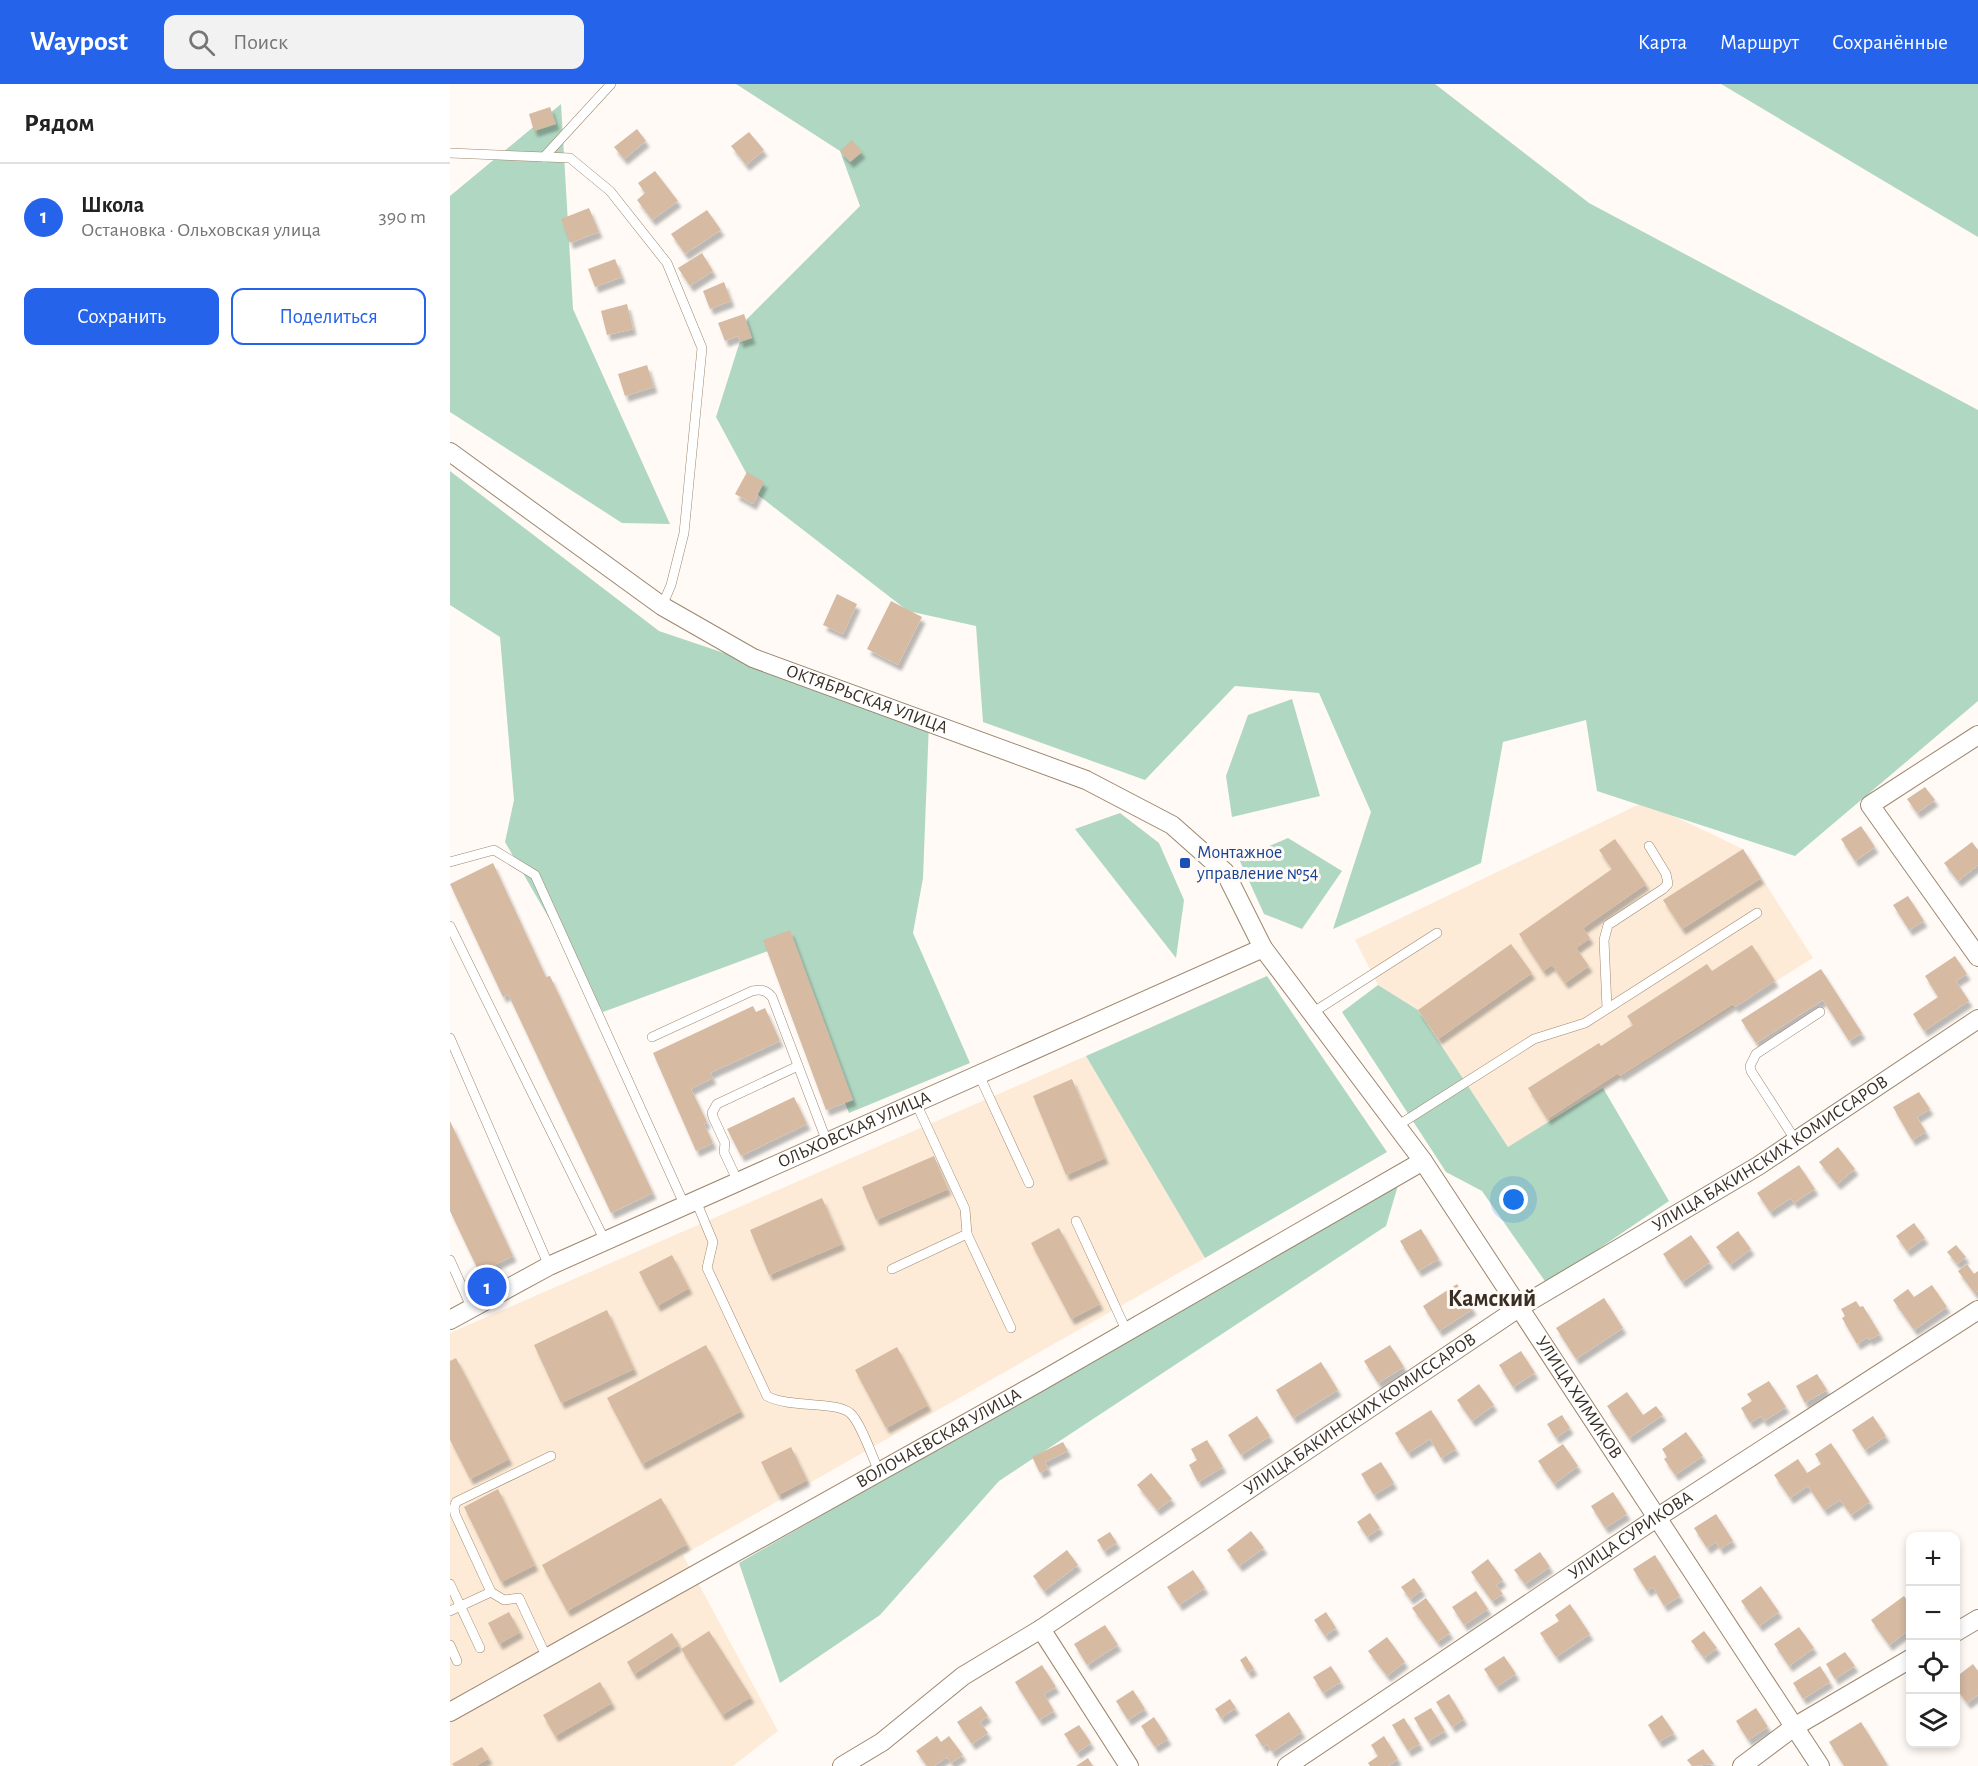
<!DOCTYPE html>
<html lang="ru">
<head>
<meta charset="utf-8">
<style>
	:root { --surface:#fff; --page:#f2f2f2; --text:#222; --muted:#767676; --line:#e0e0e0; --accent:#2563eb }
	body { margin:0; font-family:"Alegreya Sans",sans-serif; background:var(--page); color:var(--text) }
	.controls { position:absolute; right:18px; bottom:18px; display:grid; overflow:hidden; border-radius:12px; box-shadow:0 3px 9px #0003 }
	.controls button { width:54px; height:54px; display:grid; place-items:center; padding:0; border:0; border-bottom:2px solid var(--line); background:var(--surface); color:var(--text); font:30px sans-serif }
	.you { position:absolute; left:1064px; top:1116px; width:21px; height:21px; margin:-15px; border:4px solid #fff; border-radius:50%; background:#1a73e8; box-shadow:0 0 0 9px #1a73e833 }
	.badge { display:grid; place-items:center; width:39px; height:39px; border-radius:50%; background:var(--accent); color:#fff; font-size:20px; font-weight:700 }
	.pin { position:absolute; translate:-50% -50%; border:3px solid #fff; box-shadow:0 2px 6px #0006 }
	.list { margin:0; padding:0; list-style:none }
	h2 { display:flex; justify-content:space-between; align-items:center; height:78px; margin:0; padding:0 24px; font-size:26px }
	h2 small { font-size:20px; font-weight:400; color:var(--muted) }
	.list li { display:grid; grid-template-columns:39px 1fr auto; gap:18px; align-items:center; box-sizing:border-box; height:108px; padding:0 24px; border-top:2px solid var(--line) }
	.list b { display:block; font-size:22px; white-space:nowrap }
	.list p { margin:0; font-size:20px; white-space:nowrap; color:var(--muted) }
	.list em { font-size:20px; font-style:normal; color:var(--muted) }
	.actions { display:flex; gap:12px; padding:18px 24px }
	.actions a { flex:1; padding:14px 0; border:2px solid var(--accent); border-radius:12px; text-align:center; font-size:21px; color:var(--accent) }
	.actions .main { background:var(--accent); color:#fff }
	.icon { flex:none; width:33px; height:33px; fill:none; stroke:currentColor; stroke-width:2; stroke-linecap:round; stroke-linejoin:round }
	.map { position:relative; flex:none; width:1528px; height:1682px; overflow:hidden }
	header { display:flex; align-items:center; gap:36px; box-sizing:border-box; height:84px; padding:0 30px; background:var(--accent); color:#fff }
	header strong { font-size:28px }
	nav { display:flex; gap:33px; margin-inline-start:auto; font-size:21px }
	.search { width:420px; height:54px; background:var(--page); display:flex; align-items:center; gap:15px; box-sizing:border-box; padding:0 21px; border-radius:12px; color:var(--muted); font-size:22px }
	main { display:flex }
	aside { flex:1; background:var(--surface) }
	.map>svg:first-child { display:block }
	.built { fill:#fdebd7 }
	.green { fill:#b0d7c2 }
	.building { fill:#d6baa2; filter:url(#shadow) }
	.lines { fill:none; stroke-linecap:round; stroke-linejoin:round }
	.service-casing { stroke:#9d876e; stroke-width:10 }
	.minor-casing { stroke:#9d876e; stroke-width:20 }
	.service { stroke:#fff; stroke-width:9 }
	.minor { stroke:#fff; stroke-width:18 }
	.transit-dot { fill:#1a4fb4; stroke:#fffaf5; stroke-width:2 }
	.labels { text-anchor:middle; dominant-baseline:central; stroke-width:6; stroke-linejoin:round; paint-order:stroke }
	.street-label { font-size:18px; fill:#382e24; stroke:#fffaf5 }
	.transit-label { font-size:18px; fill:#164399; stroke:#fffaf5; text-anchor:start }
	.district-label { font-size:24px; font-weight:bold; fill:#382e24; stroke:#fffaf5 }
</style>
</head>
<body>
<header>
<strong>Waypost</strong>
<div class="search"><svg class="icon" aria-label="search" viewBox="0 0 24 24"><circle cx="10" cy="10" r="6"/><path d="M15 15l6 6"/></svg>Поиск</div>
<nav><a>Карта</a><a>Маршрут</a><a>Сохранённые</a></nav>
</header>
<main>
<aside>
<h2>Рядом<small></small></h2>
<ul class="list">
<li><span class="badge">1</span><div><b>Школа</b><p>Остановка · Ольховская улица</p></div><em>390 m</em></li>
</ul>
<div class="actions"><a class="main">Сохранить</a><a>Поделиться</a></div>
</aside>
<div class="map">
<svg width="1528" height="1682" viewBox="0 0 1528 1682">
	<defs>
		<filter id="shadow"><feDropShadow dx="3.5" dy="6" stdDeviation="1.5" flood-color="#0004"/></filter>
	</defs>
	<rect width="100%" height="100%" fill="#fffaf5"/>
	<g class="built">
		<polygon points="1194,718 1293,765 1363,874 1058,1063 968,926 928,901 905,856"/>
		<polygon points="636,972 755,1174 233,1471 328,1647 283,1682 0,1682 0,1249"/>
	</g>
	<g class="green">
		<polygon points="286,0 985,0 1139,119 1528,326 1528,617 1345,772 1147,707 1136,636 1053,658 1031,779 883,845 921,728 869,609 785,602 695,696 533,638 526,542 458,527 308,411 266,333 297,235 410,122 390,67"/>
		<polygon points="1271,0 1528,0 1528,153"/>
		<polygon points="111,20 123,225 220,440 172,439 0,328 0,112"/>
		<polygon points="0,387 209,547 479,638 473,794 463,849 520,979 399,1029 334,861 153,928 55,758 64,716 50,553 0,521"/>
		<polygon points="842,615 870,712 782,733 776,692 798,631"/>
		<polygon points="670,729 709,759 734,816 726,874 625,745"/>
		<polygon points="838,754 892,787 852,845 814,830 789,775"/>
		<polygon points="817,892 937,1068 755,1174 636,972"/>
		<polygon points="928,901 968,926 1058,1063 1153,1004 1219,1117 1097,1200 1032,1107 996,1088 892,928"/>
		<polygon points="949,1098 936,1142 549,1397 430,1531 330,1599 289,1479"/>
	</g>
	<g class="building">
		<polygon points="100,23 106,40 84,47 79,30"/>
		<polygon points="187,45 196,57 174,75 164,63"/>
		<polygon points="299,48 314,66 296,81 281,62"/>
		<polygon points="402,56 412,68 400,78 390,67"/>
		<polygon points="205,87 228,117 202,136 187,116 195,109 188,99"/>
		<polygon points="139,124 149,148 120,159 111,135"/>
		<polygon points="257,126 271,146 235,170 221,150"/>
		<polygon points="252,169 263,187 240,202 228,184"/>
		<polygon points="165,175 172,193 145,203 138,185"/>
		<polygon points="274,198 281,217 260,225 253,207"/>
		<polygon points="177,220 183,245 157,251 151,227"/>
		<polygon points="294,230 302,254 290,258 288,252 275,257 268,239"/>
		<polygon points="197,281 204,303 175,312 168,290"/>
		<polygon points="297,388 314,398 303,420 285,410"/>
		<polygon points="387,510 407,520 393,550 373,541"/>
		<polygon points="441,517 472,533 448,581 417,565"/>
		<polygon points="1475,703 1485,716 1467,729 1457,715"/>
		<polygon points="1411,742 1425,763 1405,777 1391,755"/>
		<polygon points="1165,755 1196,800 1133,844 1140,854 1126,864 1139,882 1115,899 1102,881 1093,887 1069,850 1162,785 1149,766"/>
		<polygon points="1522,758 1528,766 1528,781 1508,797 1494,779"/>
		<polygon points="1293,765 1311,794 1232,845 1213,816"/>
		<polygon points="43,779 96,893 100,892 203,1109 161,1129 58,910 53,913 0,800"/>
		<polygon points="1458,812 1474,837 1459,846 1443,821"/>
		<polygon points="340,846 403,1016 376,1026 313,856"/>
		<polygon points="1061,860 1082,889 988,955 968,926"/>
		<polygon points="1302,861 1325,897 1285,923 1283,920 1170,992 1168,989 1097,1035 1078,1004 1149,959 1151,962 1183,941 1177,932 1257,880 1262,887"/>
		<polygon points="1505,872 1517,890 1506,897 1519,917 1474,947 1463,930 1488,913 1475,892"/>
		<polygon points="1371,885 1412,949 1399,957 1373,916 1306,959 1291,936"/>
		<polygon points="303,922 306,928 315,924 330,957 260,989 263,994 241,1005 257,1038 254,1040 263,1059 246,1067 203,969"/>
		<polygon points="622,995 655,1074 616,1091 583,1012"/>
		<polygon points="1469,1008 1480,1025 1467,1033 1476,1048 1462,1056 1443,1023"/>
		<polygon points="344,1013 357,1040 291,1072 277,1045"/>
		<polygon points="0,1037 63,1172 29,1188 0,1127"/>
		<polygon points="1388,1063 1405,1085 1387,1100 1369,1078"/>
		<polygon points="484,1072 498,1105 426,1136 412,1103"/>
		<polygon points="1349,1081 1365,1105 1344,1119 1341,1114 1320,1128 1307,1109"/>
		<polygon points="372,1114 392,1160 319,1191 300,1146"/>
		<polygon points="1464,1139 1475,1154 1457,1167 1446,1152"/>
		<polygon points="609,1144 650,1220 621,1235 581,1159"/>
		<polygon points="971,1145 989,1175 968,1187 950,1157"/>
		<polygon points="1288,1147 1301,1165 1280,1181 1266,1163"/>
		<polygon points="1241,1151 1260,1178 1232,1198 1213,1170"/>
		<polygon points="1506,1161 1516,1173 1507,1180 1497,1168"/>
		<polygon points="222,1171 239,1204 207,1222 189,1188"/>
		<polygon points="1517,1180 1524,1190 1528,1187 1528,1207 1525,1210 1508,1187"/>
		<polygon points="1007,1200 1023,1225 989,1247 973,1222"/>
		<polygon points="1482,1201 1497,1223 1464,1246 1443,1216 1458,1205 1464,1213"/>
		<polygon points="1154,1214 1173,1244 1126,1275 1106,1244"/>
		<polygon points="1406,1217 1410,1223 1413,1222 1430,1250 1419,1256 1418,1253 1407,1260 1392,1234 1395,1232 1391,1225"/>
		<polygon points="157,1226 184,1285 111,1319 84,1261"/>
		<polygon points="256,1261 291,1327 192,1380 157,1314"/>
		<polygon points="940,1261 954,1283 928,1299 914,1277"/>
		<polygon points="447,1263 478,1321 436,1344 405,1286"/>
		<polygon points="1071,1267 1085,1289 1063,1303 1049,1281"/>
		<polygon points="6,1274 59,1375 20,1395 0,1356 0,1277"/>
		<polygon points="871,1278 888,1306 843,1334 826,1306"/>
		<polygon points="1367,1290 1377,1306 1355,1319 1346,1302"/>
		<polygon points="1319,1297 1336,1323 1314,1337 1311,1332 1300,1339 1291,1324 1302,1317 1297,1310"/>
		<polygon points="1029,1300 1044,1321 1022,1337 1007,1316"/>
		<polygon points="1177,1308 1193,1331 1206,1322 1213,1331 1179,1354 1157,1322"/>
		<polygon points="981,1326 1006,1365 991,1374 980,1355 958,1369 945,1349"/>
		<polygon points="1112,1331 1120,1344 1106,1354 1097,1340"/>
		<polygon points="807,1332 820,1352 791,1371 778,1351"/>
		<polygon points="1423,1332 1436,1352 1415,1366 1402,1346"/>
		<polygon points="1236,1348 1253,1372 1225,1391 1214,1375 1217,1373 1212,1365"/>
		<polygon points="757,1356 773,1383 748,1398 739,1381 747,1376 741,1365"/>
		<polygon points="613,1358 618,1367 595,1378 598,1385 590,1389 582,1373"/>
		<polygon points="1381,1359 1420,1418 1401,1431 1390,1416 1374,1426 1358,1402 1340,1414 1324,1391 1348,1375 1357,1389 1371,1380 1365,1370"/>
		<polygon points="1113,1360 1128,1382 1104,1400 1088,1377"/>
		<polygon points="341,1363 357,1396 328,1411 311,1378"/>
		<polygon points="931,1378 944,1399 924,1411 911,1390"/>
		<polygon points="701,1389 722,1415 707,1426 687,1401"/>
		<polygon points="48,1405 85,1481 51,1498 14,1423"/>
		<polygon points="1163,1408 1177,1430 1155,1444 1141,1422"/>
		<polygon points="211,1414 237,1460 117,1527 92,1481"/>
		<polygon points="920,1429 930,1444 917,1453 907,1438"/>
		<polygon points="1266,1430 1283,1457 1270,1465 1266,1458 1257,1464 1244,1444"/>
		<polygon points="801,1447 814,1464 789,1482 777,1466"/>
		<polygon points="660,1448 667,1459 654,1467 647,1456"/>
		<polygon points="617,1466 628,1481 594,1507 583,1492"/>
		<polygon points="1090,1468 1100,1483 1075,1500 1064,1486"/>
		<polygon points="1205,1471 1230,1512 1214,1522 1203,1503 1197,1507 1183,1485"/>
		<polygon points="1038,1475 1053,1496 1046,1501 1053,1510 1042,1517 1021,1488"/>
		<polygon points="743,1486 755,1504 729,1521 717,1503"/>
		<polygon points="964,1494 972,1506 960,1515 951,1503"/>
		<polygon points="1311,1502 1329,1528 1309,1542 1291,1517"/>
		<polygon points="1026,1507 1038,1525 1014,1541 1002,1523"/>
		<polygon points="1454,1512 1460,1520 1460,1545 1439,1561 1421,1536"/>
		<polygon points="976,1514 1000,1549 987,1558 962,1524"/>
		<polygon points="1120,1520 1140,1550 1106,1573 1090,1549 1109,1537 1105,1531"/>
		<polygon points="59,1528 70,1548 49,1560 38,1539"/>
		<polygon points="876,1528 886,1544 875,1552 864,1536"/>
		<polygon points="655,1541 668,1561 637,1581 624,1560"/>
		<polygon points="1349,1543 1364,1564 1339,1582 1324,1560"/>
		<polygon points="259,1547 301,1613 272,1631 231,1565"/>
		<polygon points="1254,1547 1267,1564 1254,1574 1241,1557"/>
		<polygon points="222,1549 229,1561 184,1590 177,1578"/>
		<polygon points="937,1553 955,1578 937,1592 918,1567"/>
		<polygon points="1395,1568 1405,1582 1385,1595 1376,1580"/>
		<polygon points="796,1572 804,1585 798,1589 790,1576"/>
		<polygon points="1054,1572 1066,1590 1046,1603 1034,1585"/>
		<polygon points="1523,1580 1528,1587 1528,1611 1517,1619 1506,1604 1506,1593"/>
		<polygon points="592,1581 606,1603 594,1610 604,1627 589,1636 565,1598"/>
		<polygon points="881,1582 891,1598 873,1609 863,1593"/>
		<polygon points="1370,1582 1380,1598 1353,1615 1343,1599"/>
		<polygon points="150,1598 162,1619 105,1652 93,1631"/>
		<polygon points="683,1606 695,1625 678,1636 666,1617"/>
		<polygon points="999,1610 1014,1635 1002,1643 986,1618"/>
		<polygon points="780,1615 786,1624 771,1634 765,1625"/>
		<polygon points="531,1622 538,1632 530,1638 538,1649 522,1660 507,1638"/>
		<polygon points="981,1624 995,1647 978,1657 964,1634"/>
		<polygon points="1306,1624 1318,1643 1298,1656 1286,1637"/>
		<polygon points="839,1628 852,1648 822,1668 817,1660 813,1663 805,1651"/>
		<polygon points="1212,1631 1224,1649 1209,1658 1198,1641"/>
		<polygon points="704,1633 718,1655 705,1663 691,1642"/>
		<polygon points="954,1634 970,1660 958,1667 942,1641"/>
		<polygon points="1411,1638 1437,1680 1435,1682 1394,1682 1379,1658"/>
		<polygon points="629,1641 641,1659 627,1669 614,1650"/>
		<polygon points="487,1652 491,1658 499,1652 513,1671 501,1679 497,1673 484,1682 477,1682 466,1667"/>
		<polygon points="934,1652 948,1675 938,1682 920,1682 918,1679 928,1672 921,1661"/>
		<polygon points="32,1663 39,1674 26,1682 4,1682 2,1680"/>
		<polygon points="1253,1665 1264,1680 1242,1682 1237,1676"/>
		<polygon points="638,1674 643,1682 626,1682"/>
	</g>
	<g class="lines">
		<g class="service-casing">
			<g id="service">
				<polyline points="0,69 120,74 160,107 217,179 252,264 234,449 221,501 212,522"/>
				<polyline points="94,73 161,0"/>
				<polyline points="0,778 44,766 85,791 235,1122"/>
				<polyline points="0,842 155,1157"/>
				<polyline points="1157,924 1154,856 1158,841 1213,805 1218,800 1216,790 1199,762"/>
				<polyline points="862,929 987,849"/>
				<path d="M202,953L302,907C311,905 316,906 322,913L377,1058"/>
				<polyline points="0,954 99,1182"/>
				<polyline points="529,991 579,1099"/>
				<polyline points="466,1019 515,1125 517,1150 561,1244"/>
				<polyline points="947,1042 1084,955 1135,939 1307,829"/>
				<polyline points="1346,1057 1301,987 1300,982 1306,970 1370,928"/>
				<polyline points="288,1098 274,1068 275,1059 263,1033 262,1029 267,1020 348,982"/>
				<path d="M246,1117L263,1158L257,1184L317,1312C338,1324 386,1317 400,1329C410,1337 423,1374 429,1388"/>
				<polyline points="626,1137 677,1248"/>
				<polyline points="0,1176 22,1225"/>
				<polyline points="442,1185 517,1150"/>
				<polyline points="0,1500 30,1564"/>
				<polyline points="41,1508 54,1516 69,1514 97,1574"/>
				<polyline points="0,1527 41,1508 5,1430 4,1424 6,1418 101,1372"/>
				<polyline points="0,1561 7,1577"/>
			</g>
		</g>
		<g class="minor-casing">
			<g id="minor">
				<path id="s1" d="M0,368L212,522L303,574L636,696L722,741L775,788L813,864L973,1077L1370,1682"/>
				<polyline points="1528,651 1420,721 1528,873"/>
				<path id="s2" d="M0,1236L99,1182L813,864"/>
				<polyline points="591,1545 679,1682"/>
				<polyline points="1506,1548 1528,1535"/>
				<path id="s3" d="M0,1628L588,1299L973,1077"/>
				<path id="s4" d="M392,1682L432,1658L513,1592L591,1545L1070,1223L1308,1082L1528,935"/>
				<path id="s5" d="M837,1682L1208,1433L1528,1226"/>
				<polyline points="1292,1682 1344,1643 1460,1575"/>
			</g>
		</g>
		<use href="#service" class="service"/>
		<use href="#minor" class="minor"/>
	</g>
	<rect class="transit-dot" x="729" y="773" width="12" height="12" rx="3"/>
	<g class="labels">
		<g class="street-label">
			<text stroke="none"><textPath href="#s1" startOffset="488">ОКТЯБРЬСКАЯ УЛИЦА</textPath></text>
			<text stroke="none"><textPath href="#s2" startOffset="447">ОЛЬХОВСКАЯ УЛИЦА</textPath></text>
			<text stroke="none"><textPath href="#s4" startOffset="1113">УЛИЦА БАКИНСКИХ КОМИССАРОВ</textPath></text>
			<text stroke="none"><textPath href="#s1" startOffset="1524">УЛИЦА ХИМИКОВ</textPath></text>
			<text stroke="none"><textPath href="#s4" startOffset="627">УЛИЦА БАКИНСКИХ КОМИССАРОВ</textPath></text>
			<text stroke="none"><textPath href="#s3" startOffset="560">ВОЛОЧАЕВСКАЯ УЛИЦА</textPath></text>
			<text stroke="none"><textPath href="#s5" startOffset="414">УЛИЦА СУРИКОВА</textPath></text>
		</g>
		<g class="transit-label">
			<text x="747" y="769">Монтажное<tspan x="747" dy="21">управление №54</tspan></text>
		</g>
		<g class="district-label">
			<text x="1042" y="1215">Камский</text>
		</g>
	</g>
</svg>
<div class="controls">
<button>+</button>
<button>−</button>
<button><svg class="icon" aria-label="locate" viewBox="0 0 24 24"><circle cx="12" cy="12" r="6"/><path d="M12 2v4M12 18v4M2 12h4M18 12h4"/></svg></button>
<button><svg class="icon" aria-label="layers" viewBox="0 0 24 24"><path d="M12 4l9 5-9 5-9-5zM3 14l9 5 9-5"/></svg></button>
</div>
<div class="you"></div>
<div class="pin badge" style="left:37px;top:1203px">1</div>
</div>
</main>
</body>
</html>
